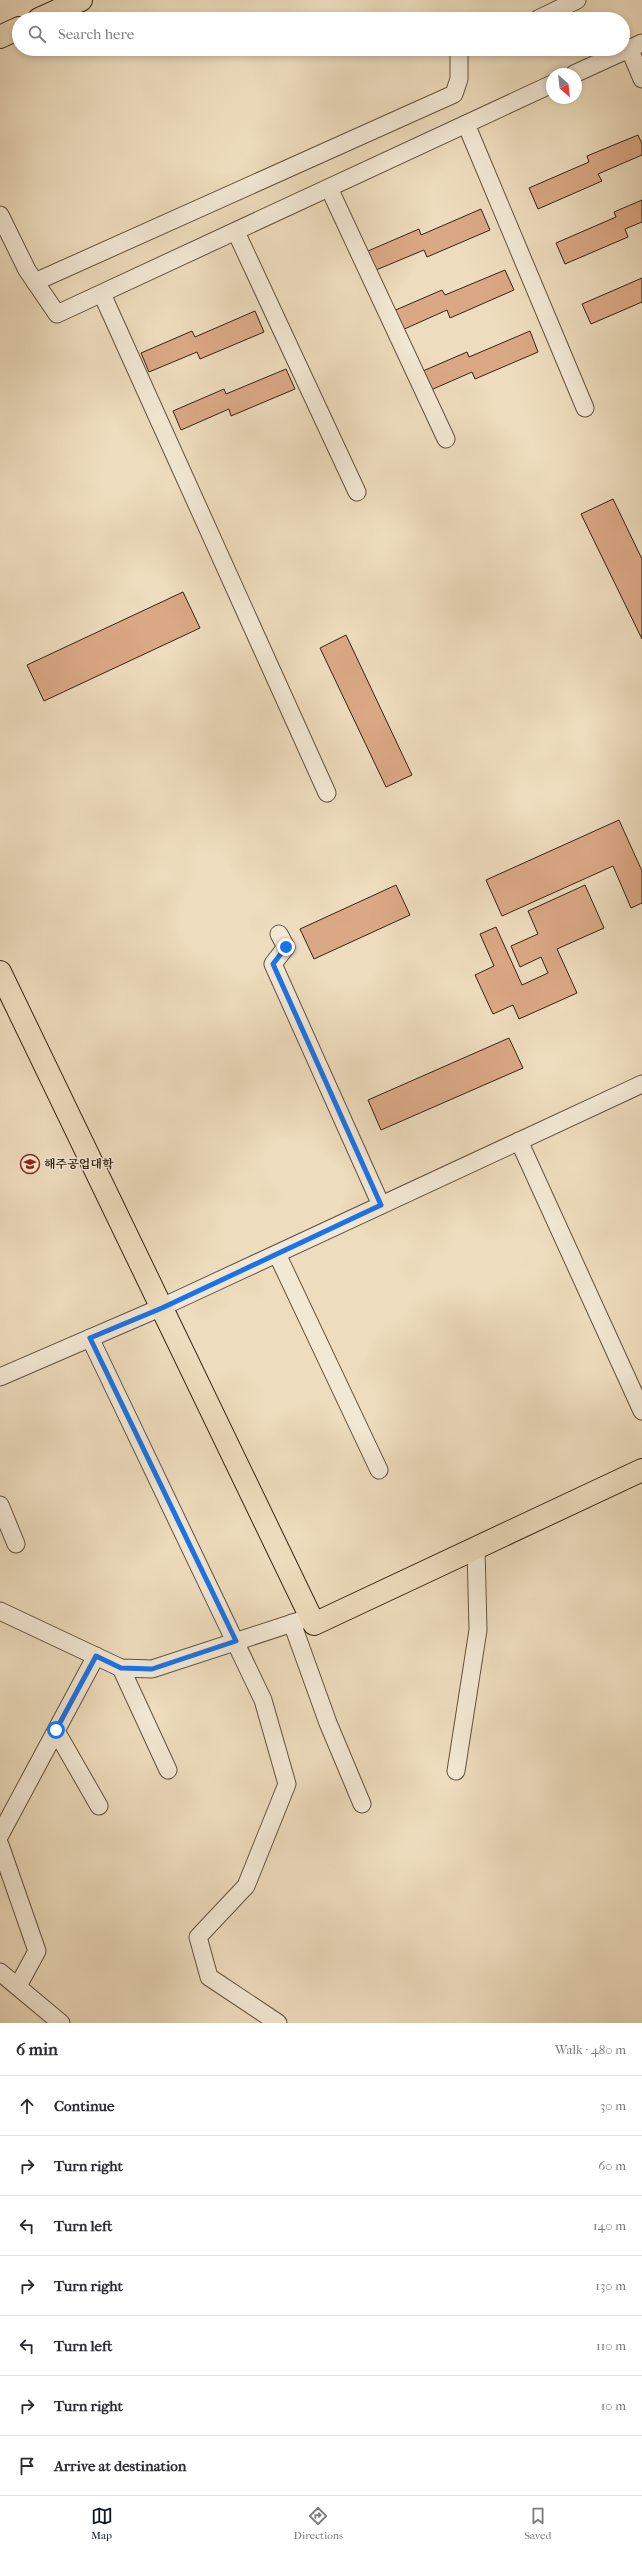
<!DOCTYPE html>
<html lang="en">
<head>
<meta charset="utf-8">
<style>
	:root { --surface:#fff; --page:#f7f7f7; --text:#2b2b33; --muted:#7c7c81; --line:#e1e1e2; --accent:#111827 }
	body { margin:0; font-family:"IM FELL French Canon","Noto Serif KR",serif; background:var(--page); color:var(--text) }
	.compass { position:absolute; left:546px; top:68px; width:36px; height:36px; border-radius:50%; background:var(--surface); box-shadow:0 2px 6px #0003; rotate:153deg }
	.stop { position:absolute; width:12px; height:12px; margin:-9px; border:3px solid #1a73e8; border-radius:50%; background:#fff }
	.stop.end { background:#1a73e8; border-color:#fff; box-shadow:0 1px 4px #0008 }
	.list { margin:0; padding:0; list-style:none }
	h2 { display:flex; justify-content:space-between; align-items:center; height:52px; margin:0; padding:0 16px; font-size:17px }
	h2 small { font-size:13px; font-weight:400; color:var(--muted) }
	.list li { display:grid; grid-template-columns:26px 1fr auto; gap:12px; align-items:center; box-sizing:border-box; height:60px; padding:0 16px; border-top:1px solid var(--line) }
	.list b { display:block; font-size:15px; white-space:nowrap }
	.list em { font-size:13px; font-style:normal; color:var(--muted) }
	.icon { flex:none; width:22px; height:22px; fill:none; stroke:currentColor; stroke-width:2; stroke-linecap:round; stroke-linejoin:round }
	.map { position:relative; flex:none; width:642px; height:2023px; overflow:hidden }
	.search { position:absolute; background:var(--surface); box-shadow:0 2px 6px #0003; left:12px; right:12px; top:12px; height:44px; display:flex; align-items:center; gap:10px; box-sizing:border-box; padding:0 14px; border-radius:22px; color:var(--muted); font-size:15px }
	.sheet { height:472px; background:var(--surface) }
	nav { display:flex; justify-content:space-around; align-items:center; box-sizing:border-box; height:56px; border-top:1px solid var(--line); background:var(--surface); font-size:11px; color:var(--muted) }
	nav a { display:grid; justify-items:center; gap:2px }
	nav .on { color:var(--accent) }
	.map>svg:first-child { display:block }
	.building { fill:#dba886; stroke:#372315 }
	.lines { fill:none; stroke-linecap:round; stroke-linejoin:round }
	.minor-casing { stroke:#64513f; stroke-width:19 }
	.major-casing { stroke:#372315; stroke-width:24 }
	.minor { stroke:#f3e8d4; stroke-width:17 }
	.major { stroke:#eddcbd; stroke-width:22 }
	.route { stroke:#1a73e8; stroke-width:5 }
	.labels { text-anchor:middle; dominant-baseline:central; stroke-width:3; stroke-linejoin:round; paint-order:stroke }
	.poi-label { font-size:12px; font-weight:bold; fill:#372315; stroke:#f3e8d4; text-anchor:start }
</style>
</head>
<body>
<div class="map">
<svg width="642" height="2023" viewBox="0 0 642 2023">
	<rect width="100%" height="100%" fill="#eddcbd"/>
	<filter id="stains"><feTurbulence type="fractalNoise" baseFrequency=".005" numOctaves="4"/><feColorMatrix values="0 0 0 0 .2 0 0 0 0 .09 0 0 0 0 .02 0 0 0 .5 -.17"/></filter>
	<radialGradient id="worn" r=".72"><stop offset=".6" stop-color="#630" stop-opacity="0"/><stop offset="1" stop-color="#630" stop-opacity=".3"/></radialGradient>
	<g class="building">
		<polygon points="638,135 642,144 642,155 598,174 602,181 538,209 529,188 589,162 587,156"/>
		<polygon points="642,200 642,222 625,229 628,237 565,264 556,243 616,217 614,212"/>
		<polygon points="481,209 490,230 427,257 424,250 376,270 368,251 419,229 421,235"/>
		<polygon points="505,270 514,290 450,318 447,310 400,331 391,312 442,290 445,295"/>
		<polygon points="642,278 642,302 591,324 582,304"/>
		<polygon points="255,311 264,332 200,359 197,352 149,372 141,353 192,331 195,337"/>
		<polygon points="530,331 538,352 475,379 472,372 424,393 416,374 467,352 469,357"/>
		<polygon points="286,369 295,389 231,416 229,409 181,430 173,411 224,389 226,394"/>
		<polygon points="613,499 642,559 642,639 581,514"/>
		<polygon points="183,592 200,628 44,701 27,665"/>
		<polygon points="346,635 412,775 386,787 320,648"/>
		<polygon points="619,820 642,871 642,903 631,908 613,866 502,916 486,880"/>
		<polygon points="396,885 410,915 314,959 300,929"/>
		<polygon points="585,885 604,928 557,949 577,993 519,1019 513,1005 493,1014 475,975 494,966 480,934 496,927 522,985 548,973 541,957 520,967 511,946 538,934 528,911"/>
		<polygon points="509,1038 523,1068 381,1130 368,1100"/>
	</g>
	<g class="lines">
		<g class="minor-casing">
			<g id="minor">
				<polyline points="538,19 577,0"/>
				<polyline points="629,48 642,79"/>
				<polyline points="574,74 642,43"/>
				<polyline points="466,124 585,408"/>
				<polyline points="329,188 446,439"/>
				<polyline points="0,215 27,270 57,314 552,84"/>
				<polyline points="236,232 357,492"/>
				<polyline points="35,282 454,94 459,79 459,49"/>
				<polyline points="102,294 327,793"/>
				<polyline points="279,934 286,947 273,964 381,1205"/>
				<polyline points="519,1141 642,1411"/>
				<polyline points="277,1254 379,1470"/>
				<polyline points="90,1338 263,1700 287,1784 246,1886 198,1937 209,1977 278,2023"/>
				<polyline points="0,1377 162,1307 642,1084"/>
				<polyline points="0,1505 16,1544"/>
				<polyline points="0,1611 121,1668 152,1669 311,1617"/>
				<polyline points="292,1623 328,1723 362,1804"/>
				<polyline points="121,1668 168,1770"/>
				<polyline points="56,1731 99,1806"/>
				<polyline points="456,1771 478,1630 476,1548"/>
				<polyline points="0,1835 96,1656"/>
				<polyline points="0,1845 37,1951 18,1986"/>
				<polyline points="0,1972 61,2023"/>
			</g>
		</g>
		<g class="major-casing">
			<g id="major">
				<polyline points="39,19 81,0"/>
				<polyline points="0,37 19,28"/>
				<polyline points="0,972 314,1624 642,1470"/>
			</g>
		</g>
		<use href="#minor" class="minor"/>
		<use href="#major" class="major"/>
	</g>
	<g class="lines">
		<polyline class="route" points="56,1730 96,1656 121,1668 152,1669 236,1641 90,1338 162,1308 381,1205 273,964 286,947"/>
	</g>
	<defs>
		<g id="university-ring" transform="scale(1)"><circle r="9.5" fill="#f3e8d4" stroke="#8f2418" stroke-width="1.5"/><path d="M0-5L7-2L0 1L-7-2ZM-4 1L0 2.5L4 1V4Q0 6-4 4Z" fill="#8f2418"/></g>
	</defs>
	<g fill-rule="evenodd">
		<use href="#university-ring" x="30" y="1164"/>
	</g>
	<g class="labels">
		<g class="poi-label">
			<text x="44" y="1164">해주공업대학</text>
		</g>
	</g>
	<rect width="100%" height="100%" filter="url(#stains)"/>
	<rect width="100%" height="100%" fill="url(#worn)"/>
</svg>
<svg class="compass" viewBox="-18 -18 36 36"><path d="M0-13l5 13h-10z" fill="#e53935"/><path d="M0 13l5-13h-10z" fill="#7c7c81"/></svg>
<div class="stop" style="left:56px;top:1730px"></div>
<div class="stop end" style="left:286px;top:947px"></div>
<div class="search"><svg class="icon" aria-label="search" viewBox="0 0 24 24"><circle cx="10" cy="10" r="6"/><path d="M15 15l6 6"/></svg>Search here</div>
</div>
<section class="sheet">
<h2>6 min<small>Walk · 480 m</small></h2>
<ul class="list">
<li><svg class="icon" aria-label="ahead" viewBox="0 0 24 24"><path d="M12 20V5M6 11l6-6 6 6"/></svg><div><b>Continue</b></div><em>30 m</em></li>
<li><svg class="icon" aria-label="right" viewBox="0 0 24 24"><path d="M7 20v-9h11M14 6l5 5-5 5"/></svg><div><b>Turn right</b></div><em>60 m</em></li>
<li><svg class="icon" aria-label="left" viewBox="0 0 24 24"><path d="M17 20v-9H6M10 6l-5 5 5 5"/></svg><div><b>Turn left</b></div><em>140 m</em></li>
<li><svg class="icon" aria-label="right" viewBox="0 0 24 24"><path d="M7 20v-9h11M14 6l5 5-5 5"/></svg><div><b>Turn right</b></div><em>130 m</em></li>
<li><svg class="icon" aria-label="left" viewBox="0 0 24 24"><path d="M17 20v-9H6M10 6l-5 5 5 5"/></svg><div><b>Turn left</b></div><em>110 m</em></li>
<li><svg class="icon" aria-label="right" viewBox="0 0 24 24"><path d="M7 20v-9h11M14 6l5 5-5 5"/></svg><div><b>Turn right</b></div><em>10 m</em></li>
<li><svg class="icon" aria-label="arrive" viewBox="0 0 24 24"><path d="M6 21V4h12l-3 4 3 4H6"/></svg><div><b>Arrive at destination</b></div></li>
</ul>
</section>
<nav>
<a class="on"><svg class="icon" aria-label="map" viewBox="0 0 24 24"><path d="M3 6l6-2 6 2 6-2v14l-6 2-6-2-6 2zM9 4v14M15 6v14"/></svg>Map</a>
<a><svg class="icon" aria-label="directions" viewBox="0 0 24 24"><path d="M12 3l9 9-9 9-9-9zM9 14v-3h6M13 9l2 2-2 2"/></svg>Directions</a>
<a><svg class="icon" aria-label="saved" viewBox="0 0 24 24"><path d="M7 4h10v16l-5-4-5 4z"/></svg>Saved</a>
</nav>
</body>
</html>
